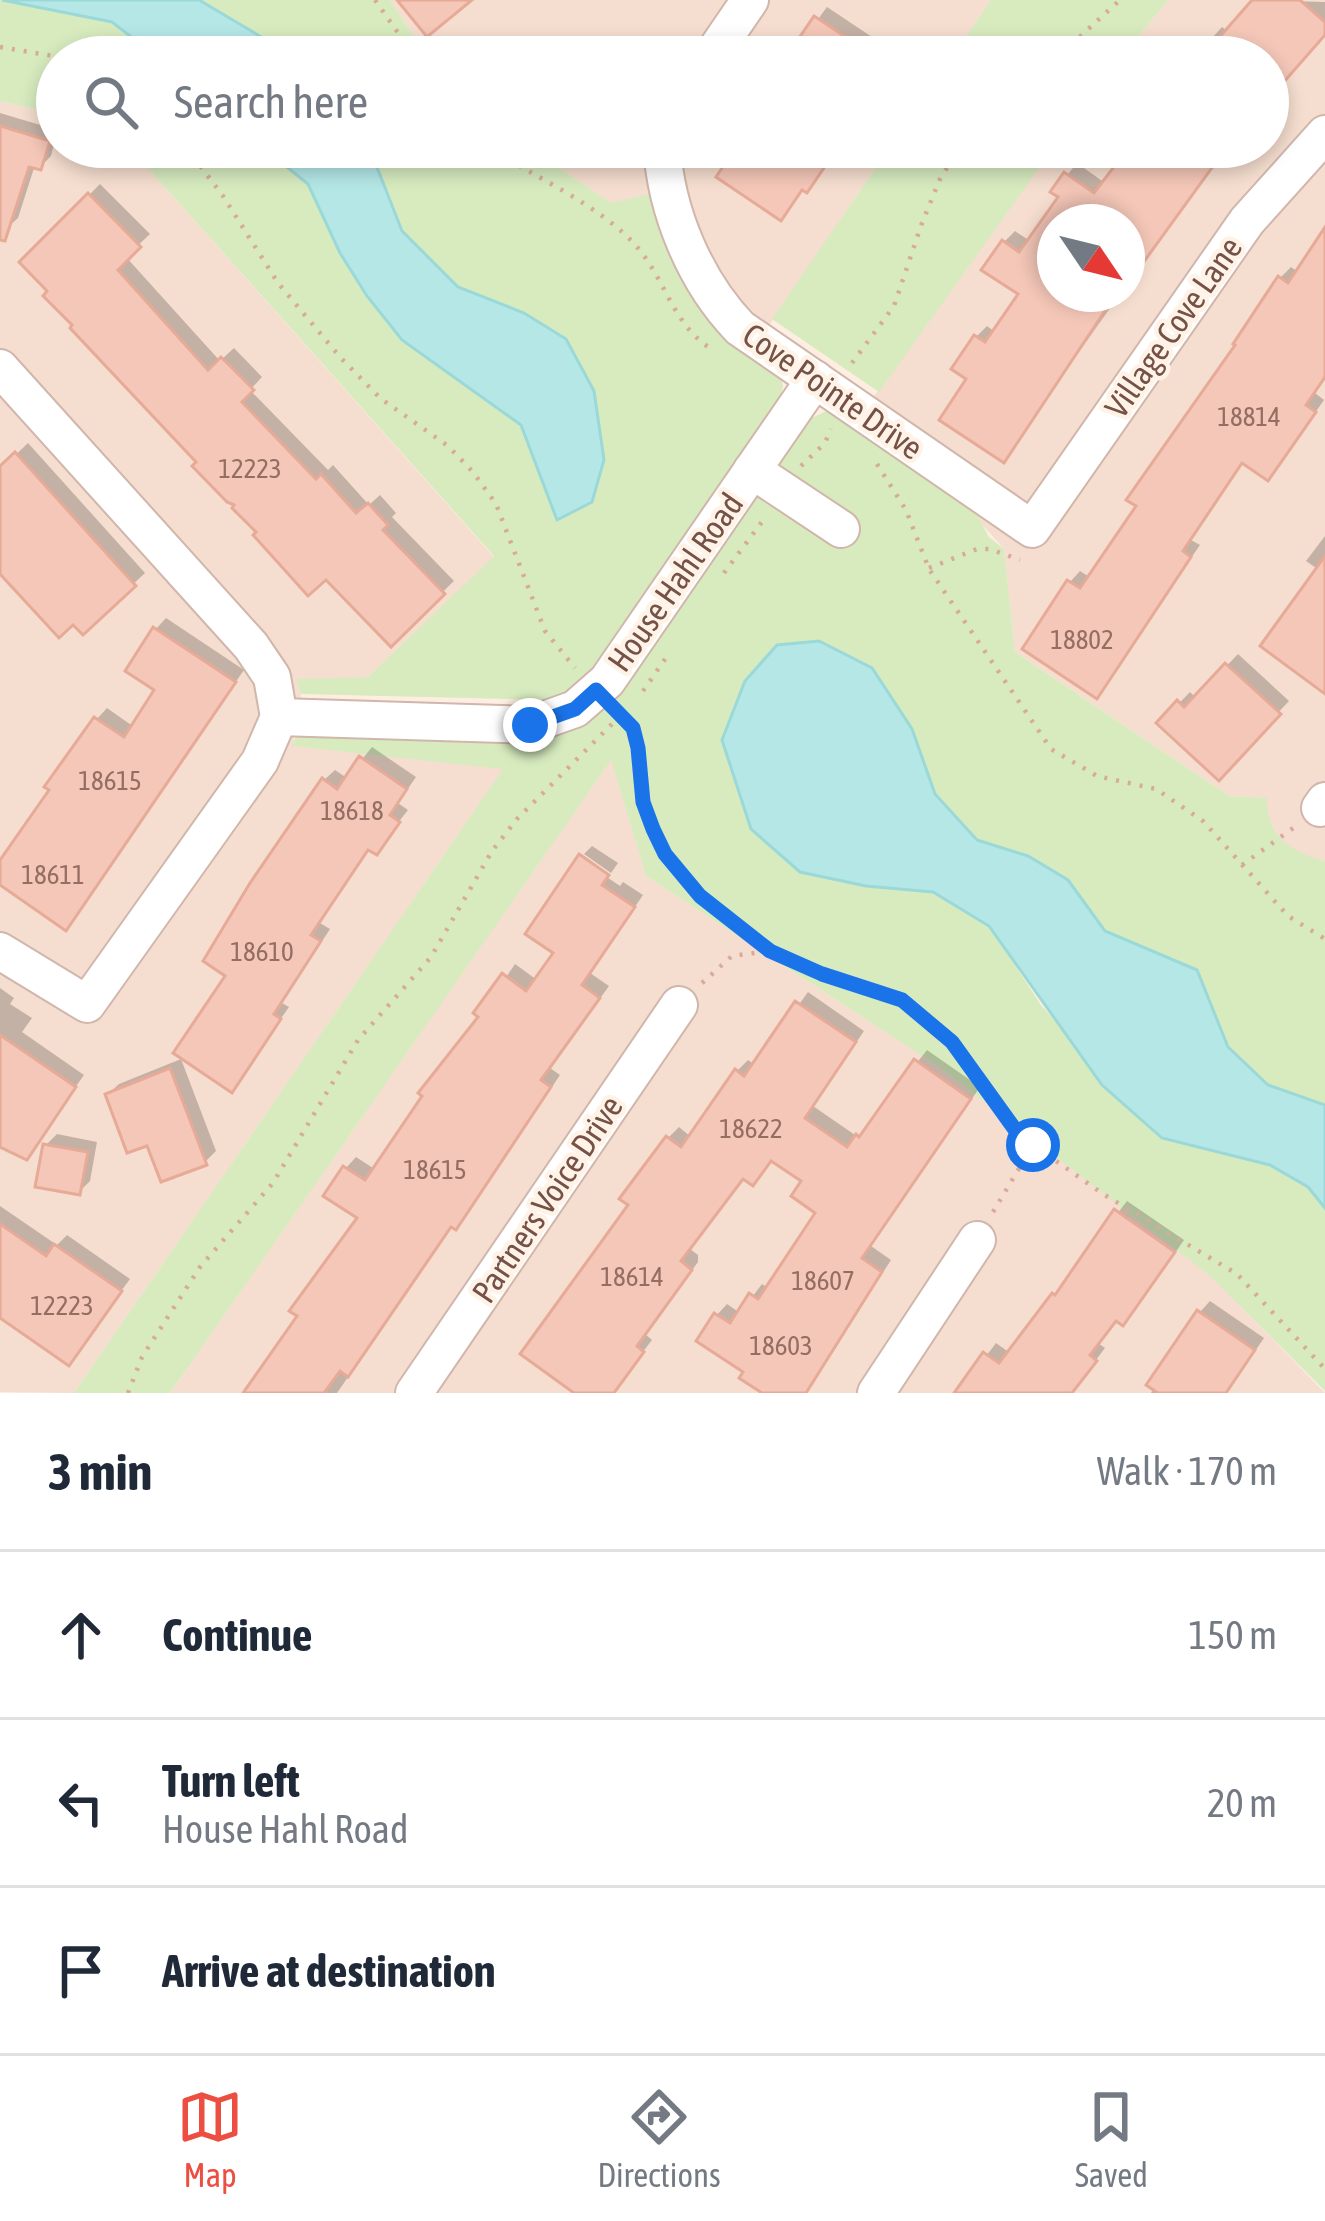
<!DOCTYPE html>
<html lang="en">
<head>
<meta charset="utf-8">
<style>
	:root { --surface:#fff; --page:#f2f2f3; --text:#1f2937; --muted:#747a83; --line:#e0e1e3; --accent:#ec4e41 }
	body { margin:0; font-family:"Asap Condensed",sans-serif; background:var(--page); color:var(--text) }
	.compass { position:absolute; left:1037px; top:204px; width:108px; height:108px; border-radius:50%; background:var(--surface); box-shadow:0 6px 18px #0003; rotate:125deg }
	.stop { position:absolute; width:36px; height:36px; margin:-27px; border:9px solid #1a73e8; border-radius:50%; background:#fff }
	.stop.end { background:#1a73e8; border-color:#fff; box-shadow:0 3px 12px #0008 }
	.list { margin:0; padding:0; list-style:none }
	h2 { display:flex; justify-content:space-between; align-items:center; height:156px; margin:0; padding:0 48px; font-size:51px }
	h2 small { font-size:39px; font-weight:400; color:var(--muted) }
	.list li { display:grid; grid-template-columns:78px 1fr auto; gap:36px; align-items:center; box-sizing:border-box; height:168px; padding:0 48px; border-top:3px solid var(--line) }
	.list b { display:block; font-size:45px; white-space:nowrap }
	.list p { margin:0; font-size:39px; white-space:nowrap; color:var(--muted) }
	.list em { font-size:39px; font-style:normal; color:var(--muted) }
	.icon { flex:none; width:66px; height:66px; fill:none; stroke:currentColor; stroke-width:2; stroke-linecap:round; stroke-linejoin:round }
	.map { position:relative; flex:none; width:1325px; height:1393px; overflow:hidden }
	.search { position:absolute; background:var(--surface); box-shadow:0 6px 18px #0003; left:36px; right:36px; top:36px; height:132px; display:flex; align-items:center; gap:30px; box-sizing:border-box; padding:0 42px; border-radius:66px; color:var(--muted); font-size:45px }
	.sheet { height:660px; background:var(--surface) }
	nav { display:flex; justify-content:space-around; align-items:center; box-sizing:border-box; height:168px; border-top:3px solid var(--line); background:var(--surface); font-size:33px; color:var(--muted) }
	nav a { display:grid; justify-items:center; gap:6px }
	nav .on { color:var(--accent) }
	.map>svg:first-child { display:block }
	.residential { fill:#f5decf; fill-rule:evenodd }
	.green { fill:#d7ebbf }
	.water { fill:#b5e7e7; stroke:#9bd9d9; stroke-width:3 }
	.shadow { fill:#0003 }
	.building { fill:#f4c7b8; stroke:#e7aa97; stroke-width:3 }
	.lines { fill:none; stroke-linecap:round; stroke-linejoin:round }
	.minor-casing { stroke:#d0b6ab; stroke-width:40 }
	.path { stroke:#d8aa9b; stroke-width:4.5; stroke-dasharray:3 9; stroke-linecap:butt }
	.minor { stroke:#fff; stroke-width:36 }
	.route { stroke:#1a73e8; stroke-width:15 }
	.labels { text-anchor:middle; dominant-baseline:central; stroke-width:9; stroke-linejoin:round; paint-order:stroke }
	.number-label { font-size:27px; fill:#956e63 }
	.street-label { font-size:33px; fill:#755147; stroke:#fff3e8 }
</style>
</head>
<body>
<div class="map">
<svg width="1325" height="1393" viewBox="0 0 1325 1393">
	<rect width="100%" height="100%" fill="#fdeee1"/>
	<g class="residential">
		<polygon points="390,0 991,0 952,57 428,57"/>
		<path d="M1168,0H1325V861L1299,855L1282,842L1266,817V798L1229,796L1015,652L1004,549L980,522L859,417L1054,147H1268V57H1121ZM1055,222H1127V294H1055Z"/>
		<polygon points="0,101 57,114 57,147 129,147 494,557 368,677 297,680 301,694 293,746 504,768 74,1393 0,1392"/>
		<polygon points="528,147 890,147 753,349 611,204"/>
		<polygon points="611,759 646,876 939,1067 1210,1275 1325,1393 170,1393"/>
	</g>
	<g class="green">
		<polygon points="0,0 112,22 157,57 57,57 57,114 0,101"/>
		<polygon points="199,0 390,0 428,57 295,57"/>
		<polygon points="991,0 1168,0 1121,57 952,57"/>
		<polygon points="129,147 262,147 308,184 340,253 367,296 402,340 521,425 557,520 524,313 459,287 402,231 369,147 528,147 611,203 653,193 778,365 783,386 778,406 607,657 577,689 547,700 301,694 296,679 368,677 494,556"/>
		<polygon points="890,147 1054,147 879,392 772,319"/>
		<path d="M835,407L969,500L989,537L1004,549L1015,652L1229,796L1267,798C1266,836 1290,852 1325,861V1105L1268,1085L1227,1047L1197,970L1105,931L1068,880L1028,856L977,840L935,794L912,729L866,886L933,892L989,926L1041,1005L1161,1138L1270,1165L1308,1187L1325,1208V1391L1209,1275L939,1067L646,876L611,760L170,1393H74L503,769L292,746L297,733L559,731L593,719L618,698L803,422Z"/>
	</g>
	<g class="water">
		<polygon points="2,0 199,0 295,57 157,57 112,22"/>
		<polygon points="262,147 369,147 402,231 458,287 524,313 566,339 594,391 604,460 592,502 557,520 521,425 402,340 367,296 340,253 308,184"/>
		<polygon points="819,641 872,668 912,729 935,794 977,840 1028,856 1068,880 1105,931 1197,970 1228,1047 1268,1085 1325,1105 1325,1208 1308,1187 1270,1165 1162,1138 1102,1085 989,926 933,892 866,886 800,872 751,829 722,740 745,681 777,645"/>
	</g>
	<g class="shadow">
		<polygon points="1256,0 1325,2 1325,33 1268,98 1268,57 1195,57 1222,27 1228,32"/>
		<polygon points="827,7 896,53 893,57 790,57"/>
		<polygon points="0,113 57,130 51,156 40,167 35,165 18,218 7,228 0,226"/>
		<polygon points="1133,147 1227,147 1127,284 1127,222 1055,222 1055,294 1120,294 1003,459 970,378 976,337 987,326 995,332 1022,294 1004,242 1015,231 1030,241 1062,196 1054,191 1077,163 1105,183"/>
		<polygon points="100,184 150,234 126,257 220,361 234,348 262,377 250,390 328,470 333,465 369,505 380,495 396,513 392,517 454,581 391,642 326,576 260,532 26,259"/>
		<polygon points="1325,232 1325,378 1315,393 1324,400 1278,466 1244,461 1191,540 1200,545 1096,695 1026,648 1070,582 1080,571 1091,578 1280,278 1291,267 1298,272"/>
		<polygon points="28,443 145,573 83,631 0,573 0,470"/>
		<polygon points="1325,536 1325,687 1319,570 1306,561"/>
		<polygon points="166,618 244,670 65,927 0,882 0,865 97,719 107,708 134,727 159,689 156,629"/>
		<polygon points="1238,654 1289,701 1219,776 1160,723 1190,692 1196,698"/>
		<polygon points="372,747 416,777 398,803 408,810 376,851 370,847 320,923 330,929 282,1003 289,1007 231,1089 229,975 324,780 335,770 347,778"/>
		<polygon points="592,846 618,863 611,873 584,854"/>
		<polygon points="580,859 620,886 623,882 643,895 590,973 609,986 550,1068 560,1075 466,1216 453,1225 337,1393 246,1393 301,1316 361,1217 346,1168 356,1157 376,1170 515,964 537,980 557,952"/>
		<polygon points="0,988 14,998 10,1004 32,1018 22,1032 84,1075 26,1156 0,1144"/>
		<polygon points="808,992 864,1031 813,1106 858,1137 927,1050 980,1087 871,1246 891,1260 806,1393 767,1393 747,1379 717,1315 727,1304 740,1313 762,1284 768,1288 819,1213 805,1181 773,1158 744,1176 690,1249 698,1255 698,1262 645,1334 652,1340 611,1393 584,1393 524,1353 632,1205 668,1138 679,1127 691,1137 737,1071 748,1060 755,1065"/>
		<polygon points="181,1059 216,1151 205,1162 108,1094 119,1084"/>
		<polygon points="57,1134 97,1142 90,1181 79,1192 46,1145"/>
		<polygon points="1127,1201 1184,1240 1134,1312 1123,1322 1117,1318 1098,1343 1105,1348 1071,1393 958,1393 996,1343 1010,1353"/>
		<polygon points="0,1206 57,1245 67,1235 130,1279 69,1362 0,1314"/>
		<polygon points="1210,1301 1264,1338 1226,1393 1151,1393 1200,1312"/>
	</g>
	<g class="building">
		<polygon points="397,0 472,0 427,37"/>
		<polygon points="1252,0 1300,0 1325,22 1325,35 1268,100 1268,57 1202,57"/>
		<polygon points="814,16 876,57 796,57 802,49 795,44"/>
		<polygon points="0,126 50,141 41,170 29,167 5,241 0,240"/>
		<polygon points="736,147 838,147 807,193 802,190 781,221 716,177"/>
		<polygon points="1129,147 1227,147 1127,285 1127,222 1055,222 1055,294 1116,294 1004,463 939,420 966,379 951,369 974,335 985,342 1018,294 981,270 1002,240 1019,252 1058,197 1050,192 1064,172 1094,193"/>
		<polygon points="88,193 141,247 118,270 208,370 221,357 254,390 242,402 316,479 321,474 356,513 368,503 388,525 383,530 445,594 391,647 326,580 308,596 253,535 256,532 232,508 234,505 227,502 192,466 196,462 70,328 72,325 43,296 47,291 19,262"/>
		<polygon points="1325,227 1325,377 1306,405 1316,412 1268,481 1242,463 1183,551 1191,557 1097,699 1022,649 1067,580 1080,588 1136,506 1126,500 1235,345 1233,344 1278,276 1288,283"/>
		<polygon points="15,452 136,586 83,635 73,625 59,638 0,574 0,466"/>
		<polygon points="1325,556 1325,694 1260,646"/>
		<polygon points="153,627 236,682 66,931 0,885 0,860 49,790 44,787 94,717 124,737 154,690 125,671"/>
		<polygon points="1225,663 1281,714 1219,781 1156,723 1177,700 1184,707"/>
		<polygon points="359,756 407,789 390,815 400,822 377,855 368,850 311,935 321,941 274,1014 281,1019 232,1093 173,1053 225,976 203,961 250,883 322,778 337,789"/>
		<polygon points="579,854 609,875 602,885 635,907 582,985 600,998 541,1080 551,1087 456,1230 451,1227 348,1377 340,1371 324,1393 243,1393 297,1316 289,1311 357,1218 323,1196 343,1166 365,1180 422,1096 418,1093 478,1017 473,1013 502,973 526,991 553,953 525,934"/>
		<polygon points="795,1001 856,1042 805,1118 847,1147 856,1134 859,1137 914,1059 971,1099 862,1258 882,1272 806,1393 762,1393 739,1378 743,1372 696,1341 714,1313 730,1323 749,1293 758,1299 815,1213 791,1196 801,1181 771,1161 753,1186 743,1179 681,1261 692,1270 637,1346 644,1352 614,1393 574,1393 520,1354 628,1205 619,1199 666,1136 681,1147 735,1069 744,1076"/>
		<polygon points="0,1035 76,1087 27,1160 0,1147"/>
		<polygon points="170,1068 207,1165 161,1182 147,1146 127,1153 105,1094"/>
		<polygon points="43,1144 88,1152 80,1195 35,1187"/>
		<polygon points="1114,1209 1175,1252 1123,1326 1116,1321 1090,1355 1097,1361 1072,1393 954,1393 983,1352 999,1363 1052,1293 1055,1295"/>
		<polygon points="0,1224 46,1256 54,1244 122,1291 69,1366 0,1318"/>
		<polygon points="1197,1310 1255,1350 1226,1393 1158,1393 1146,1385"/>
	</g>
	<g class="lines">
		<g class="minor-casing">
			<g id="minor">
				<polyline points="711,57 750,0"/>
				<path d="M662,147C666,212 695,281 740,328L1032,529L1247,221L1325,134"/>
				<polyline points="0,368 251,646 272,677 279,717"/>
				<polyline points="752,470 841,529"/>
				<polyline points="279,717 530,725 575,709 607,681 815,379"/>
				<polyline points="1320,808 1325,801"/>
				<polyline points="0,951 87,1004 260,761 279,717"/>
				<polyline points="414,1393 679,1005"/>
				<polyline points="876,1393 977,1240"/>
			</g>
		</g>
		<g class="path">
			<polyline points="375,0 415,57"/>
			<polyline points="0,47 60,57"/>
			<polyline points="1050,57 1074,42 1120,0"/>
			<polyline points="186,147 223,196 278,283 340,357 380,398 448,446 473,472 496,504 545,631 575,668"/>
			<path d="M488,147C533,176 603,207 637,247C666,280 674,329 715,351"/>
			<polyline points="852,363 894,306 922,223 940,179 960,147"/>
			<polyline points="877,464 906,510 929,569 1051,749 1097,776 1156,789 1203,821 1288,916 1325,939"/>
			<polyline points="801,466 825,443 831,429"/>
			<polyline points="929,568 977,549 990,549 1020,560"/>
			<polyline points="724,573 764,519"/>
			<polyline points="643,691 670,652"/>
			<polyline points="621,714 633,728 638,748 643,802 653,829 665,854 700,896 769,951 822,974 902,1000 952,1042 1019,1135 1103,1194 1237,1274 1325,1369"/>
			<polyline points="1242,865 1296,826"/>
			<polyline points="702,983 732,956 769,951"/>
			<polyline points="993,1212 1033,1145"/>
			<polyline points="128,1393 142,1357 200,1267 273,1183 358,1040 431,957 492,851 517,819 623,713"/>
		</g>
		<use href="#minor" class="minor"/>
	</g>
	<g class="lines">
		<polyline class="route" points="530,725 575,709 596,690 633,728 638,748 643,802 653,829 665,854 700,896 770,951 822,974 902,1000 952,1042 1019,1135 1033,1145"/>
	</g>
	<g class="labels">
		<g class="number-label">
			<text x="1249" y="416">18814</text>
			<text x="250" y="468">12223</text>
			<text x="1082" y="639">18802</text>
			<text x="110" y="780">18615</text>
			<text x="352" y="810">18618</text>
			<text x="53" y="874">18611</text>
			<text x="262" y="951">18610</text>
			<text x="751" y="1128">18622</text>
			<text x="435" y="1169">18615</text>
			<text x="632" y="1276">18614</text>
			<text x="823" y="1280">18607</text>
			<text x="62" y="1305">12223</text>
			<text x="781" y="1345">18603</text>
		</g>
		<g class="street-label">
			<text transform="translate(1173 327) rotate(-55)">Village Cove Lane</text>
			<text transform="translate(833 391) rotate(35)">Cove Pointe Drive</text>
			<text transform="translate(675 582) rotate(-55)">House Hahl Road</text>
			<text transform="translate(547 1199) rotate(-56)">Partners Voice Drive</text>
		</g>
	</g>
</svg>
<svg class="compass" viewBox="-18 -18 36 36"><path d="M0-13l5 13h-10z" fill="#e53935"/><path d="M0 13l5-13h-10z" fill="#747a83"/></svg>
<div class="stop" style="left:1033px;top:1145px"></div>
<div class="stop end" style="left:530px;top:725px"></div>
<div class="search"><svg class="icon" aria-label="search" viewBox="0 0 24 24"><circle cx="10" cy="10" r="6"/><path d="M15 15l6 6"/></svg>Search here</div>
</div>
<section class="sheet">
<h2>3 min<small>Walk · 170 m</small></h2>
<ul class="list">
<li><svg class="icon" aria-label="ahead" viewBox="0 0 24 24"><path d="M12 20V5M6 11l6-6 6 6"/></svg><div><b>Continue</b></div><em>150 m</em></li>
<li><svg class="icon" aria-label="left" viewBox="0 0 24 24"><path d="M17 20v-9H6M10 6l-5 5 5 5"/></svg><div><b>Turn left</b><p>House Hahl Road</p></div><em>20 m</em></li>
<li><svg class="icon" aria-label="arrive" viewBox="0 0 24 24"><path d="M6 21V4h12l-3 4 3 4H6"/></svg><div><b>Arrive at destination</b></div></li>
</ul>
</section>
<nav>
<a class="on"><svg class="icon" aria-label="map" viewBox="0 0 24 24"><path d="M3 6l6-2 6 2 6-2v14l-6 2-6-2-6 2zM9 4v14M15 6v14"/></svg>Map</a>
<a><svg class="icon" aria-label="directions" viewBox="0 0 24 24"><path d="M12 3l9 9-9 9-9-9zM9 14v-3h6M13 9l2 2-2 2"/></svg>Directions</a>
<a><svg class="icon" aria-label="saved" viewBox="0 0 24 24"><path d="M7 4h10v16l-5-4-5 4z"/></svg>Saved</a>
</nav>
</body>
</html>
